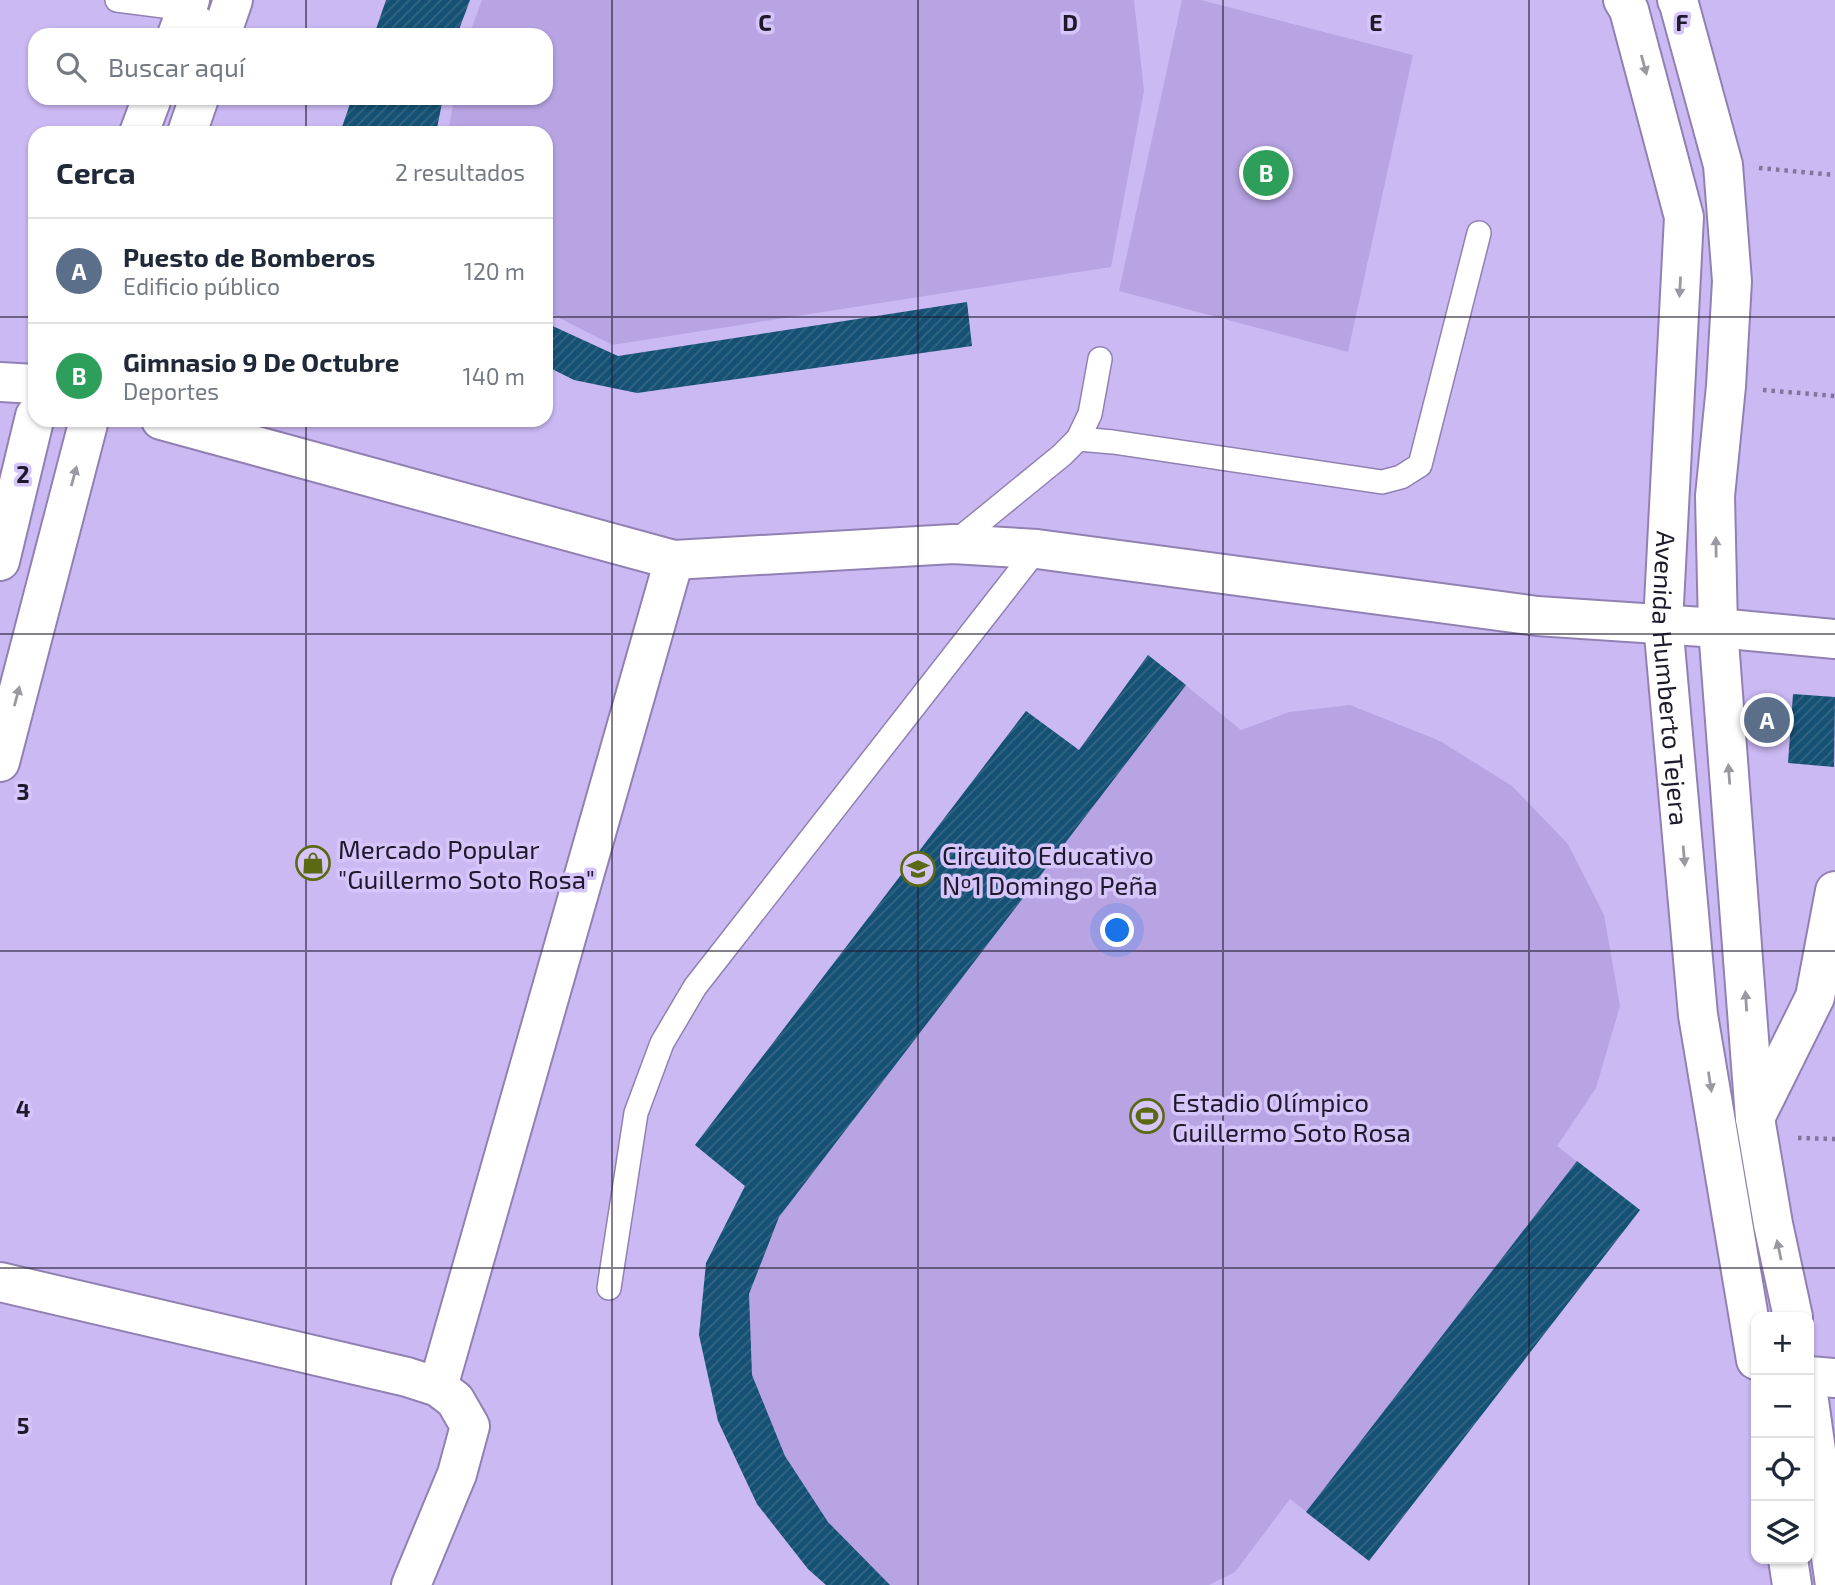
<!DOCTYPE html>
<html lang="es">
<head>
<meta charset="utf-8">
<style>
	:root { --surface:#fff; --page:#f6f6f7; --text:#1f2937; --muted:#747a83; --line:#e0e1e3; --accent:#5b6912 }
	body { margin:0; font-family:"Exo 2",sans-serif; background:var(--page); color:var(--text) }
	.controls { position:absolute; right:21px; bottom:21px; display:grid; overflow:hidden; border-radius:14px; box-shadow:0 2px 5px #0004 }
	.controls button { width:63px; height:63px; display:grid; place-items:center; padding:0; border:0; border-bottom:2px solid var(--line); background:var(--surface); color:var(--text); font:35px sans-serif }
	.you { position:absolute; left:1118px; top:931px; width:24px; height:24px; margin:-18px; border:5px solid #fff; border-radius:50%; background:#1a73e8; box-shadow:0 0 0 10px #1a73e833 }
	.badge { display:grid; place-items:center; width:46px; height:46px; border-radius:50%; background:var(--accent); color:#fff; font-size:23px; font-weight:700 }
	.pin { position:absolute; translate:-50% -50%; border:4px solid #fff; box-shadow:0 2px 7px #0006 }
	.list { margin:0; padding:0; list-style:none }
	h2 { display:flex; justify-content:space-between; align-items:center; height:91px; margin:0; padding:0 28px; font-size:30px }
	h2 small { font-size:23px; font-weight:400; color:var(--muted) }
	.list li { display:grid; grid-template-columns:46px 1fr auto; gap:21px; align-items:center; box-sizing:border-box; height:105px; padding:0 28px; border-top:2px solid var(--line) }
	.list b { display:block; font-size:26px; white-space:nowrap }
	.list p { margin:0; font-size:23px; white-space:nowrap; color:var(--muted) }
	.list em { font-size:23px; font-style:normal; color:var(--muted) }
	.icon { flex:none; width:38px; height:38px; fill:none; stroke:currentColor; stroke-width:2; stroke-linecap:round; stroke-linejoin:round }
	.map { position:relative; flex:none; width:1835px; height:1585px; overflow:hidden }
	.search { position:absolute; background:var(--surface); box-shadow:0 2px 5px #0004; left:28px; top:28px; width:525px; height:77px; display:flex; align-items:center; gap:18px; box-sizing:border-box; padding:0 24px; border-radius:21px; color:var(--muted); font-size:26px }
	.panel { position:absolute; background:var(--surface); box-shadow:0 2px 5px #0004; left:28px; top:126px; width:525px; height:301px; border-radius:21px }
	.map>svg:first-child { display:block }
	.built { fill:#cbb9f4; fill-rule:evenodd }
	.pitch { fill:#b8a4e3 }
	.building { fill:url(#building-hatch) }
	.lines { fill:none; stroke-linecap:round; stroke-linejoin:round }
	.service-casing { stroke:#9181b2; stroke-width:26 }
	.minor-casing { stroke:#9181b2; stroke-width:42 }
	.tertiary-casing { stroke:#9181b2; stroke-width:42 }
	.path { stroke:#81759a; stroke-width:4.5; stroke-dasharray:3.5 5; stroke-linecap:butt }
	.service { stroke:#fff; stroke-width:23 }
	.minor { stroke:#fff; stroke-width:38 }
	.tertiary { stroke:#fff; stroke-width:38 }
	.oneway { fill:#9a98a0 }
	.grid { fill:none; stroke:#1f192c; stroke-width:2; stroke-opacity:0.55 }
	.labels { text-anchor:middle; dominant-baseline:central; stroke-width:7; stroke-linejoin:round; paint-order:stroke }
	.street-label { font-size:26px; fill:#1f192c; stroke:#d5c5fa }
	.poi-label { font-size:26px; fill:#1f192c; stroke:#d5c5fa; text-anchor:start }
	.grid-label { font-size:23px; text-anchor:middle; font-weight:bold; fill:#1f192c; stroke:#d5c5fa; stroke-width:7; stroke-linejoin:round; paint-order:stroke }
</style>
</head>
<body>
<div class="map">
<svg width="1835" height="1585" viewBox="0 0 1835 1585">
	<defs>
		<pattern id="building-hatch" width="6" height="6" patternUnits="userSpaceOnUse" patternTransform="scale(1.75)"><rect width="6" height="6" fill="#145174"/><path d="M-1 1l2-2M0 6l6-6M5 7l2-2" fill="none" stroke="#366683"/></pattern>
	</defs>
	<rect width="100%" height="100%" fill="#d5c5fa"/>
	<path class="built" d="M0,0H1835V1585H0ZM35,35H546V98H35ZM35,133H546V420H35ZM1756,1317H1809V1559H1756Z"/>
	<g class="pitch">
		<polygon points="482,0 1134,0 1144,91 1111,267 612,345 546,311 546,133 448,133 454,98 546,98 546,35 469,35"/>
		<polygon points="1182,0 1201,0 1413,55 1348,352 1119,291"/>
		<polygon points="1148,655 1241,730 1289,712 1350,705 1440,741 1512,786 1568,844 1604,915 1620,1006 1596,1088 1557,1146 1640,1210 1369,1561 1290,1499 1235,1572 1209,1585 826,1585 808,1569 757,1504 718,1421 699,1335 745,1186 695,1145 1026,711 1079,750"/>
	</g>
	<g class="building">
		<polygon points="386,0 470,0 457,35 374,35"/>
		<polygon points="352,98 443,98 436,133 342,133 341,130"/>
		<polygon points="967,302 972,346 637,393 574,380 546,366 546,323 618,356"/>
		<polygon points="1148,655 1186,685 779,1217 749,1294 752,1375 785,1456 828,1522 890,1585 826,1585 808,1569 757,1504 718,1421 699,1335 706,1263 745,1186 695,1145 1026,711 1079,750"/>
		<polygon points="1793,694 1835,697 1834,767 1788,763"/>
		<polygon points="1577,1161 1640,1210 1369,1561 1306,1512"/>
	</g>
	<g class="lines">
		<g class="service-casing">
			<g id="service">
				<polyline points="117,0 187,9 222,34"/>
				<polyline points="1078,439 1113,442 1382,482 1401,477 1420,465 1479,233"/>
				<polyline points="953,544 1062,455 1078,439 1090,414 1100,359"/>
				<polyline points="609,1288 636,1113 662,1043 695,987 1037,549"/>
			</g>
		</g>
		<g class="minor-casing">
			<g id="minor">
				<polyline points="177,35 190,0"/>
				<polyline points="221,35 233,0"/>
				<polyline points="139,133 152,98"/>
				<polyline points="187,133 199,98"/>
				<polyline points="0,382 35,384"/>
				<polyline points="161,420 674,560 953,544 1037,549 1537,616 1718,628 1835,639"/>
				<polyline points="0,561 35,416"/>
				<polyline points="0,762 89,420"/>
				<polyline points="1755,1118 1815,997 1835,891"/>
				<polyline points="0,1282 407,1377 438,1387 455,1400 470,1426 457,1474 411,1585"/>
				<polyline points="1809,1376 1835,1378"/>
				<polyline points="438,1387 674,560"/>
			</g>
		</g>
		<g class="tertiary-casing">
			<g id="tertiary">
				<path id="s1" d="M1623,0L1629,10L1684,217L1663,623L1698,1015L1756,1360"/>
				<polyline points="1677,0 1679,4 1723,165 1732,281 1726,386 1715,496 1718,628 1755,1118 1773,1224 1793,1317"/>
				<polyline points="1809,1401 1835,1585"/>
				<polyline points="1788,1559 1792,1585"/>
			</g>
		</g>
		<g class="path">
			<polyline points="1759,168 1835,175"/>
			<polyline points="1763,390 1835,396"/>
			<polyline points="1798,1138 1835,1139"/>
		</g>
		<use href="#service" class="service"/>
		<use href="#minor" class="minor"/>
		<use href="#tertiary" class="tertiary"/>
	</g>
	<defs><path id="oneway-solid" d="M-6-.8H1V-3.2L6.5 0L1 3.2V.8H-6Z" transform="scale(1.75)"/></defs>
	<g class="oneway">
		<use href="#oneway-solid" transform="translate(1644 65) rotate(75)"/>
		<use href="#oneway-solid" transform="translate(1680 287) rotate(93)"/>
		<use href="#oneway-solid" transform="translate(74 476) rotate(-75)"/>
		<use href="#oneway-solid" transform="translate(1716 547) rotate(-91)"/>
		<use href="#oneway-solid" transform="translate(17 696) rotate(-75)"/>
		<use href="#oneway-solid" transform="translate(1729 774) rotate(-94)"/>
		<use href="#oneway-solid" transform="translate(1684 856) rotate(85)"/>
		<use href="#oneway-solid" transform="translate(1746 1001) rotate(-94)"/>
		<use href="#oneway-solid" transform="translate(1710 1082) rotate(81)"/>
		<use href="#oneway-solid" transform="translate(1779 1250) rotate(-102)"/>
	</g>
	<path class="grid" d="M306,0V35M612,0V1585M918,0V1585M1223,0V1585M1529,0V1585M306,98V133M0,317H35M546,317H1835M306,420V1585M0,634H1835M0,951H1835M0,1268H1835"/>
	<defs>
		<g id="shop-ring" transform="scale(1.75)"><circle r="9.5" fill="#d5c5fa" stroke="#5b6912" stroke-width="1.5"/><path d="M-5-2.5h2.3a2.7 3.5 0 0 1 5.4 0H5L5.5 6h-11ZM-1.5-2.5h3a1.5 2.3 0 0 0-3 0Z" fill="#5b6912"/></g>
		<g id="school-ring" transform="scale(1.75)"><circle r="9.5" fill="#d5c5fa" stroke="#5b6912" stroke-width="1.5"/><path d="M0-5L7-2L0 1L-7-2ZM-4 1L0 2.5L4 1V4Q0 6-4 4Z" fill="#5b6912"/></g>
		<g id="stadium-ring" transform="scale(1.75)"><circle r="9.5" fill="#d5c5fa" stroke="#5b6912" stroke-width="1.5"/><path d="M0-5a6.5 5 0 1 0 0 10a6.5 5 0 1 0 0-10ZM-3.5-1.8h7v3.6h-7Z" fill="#5b6912"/></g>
	</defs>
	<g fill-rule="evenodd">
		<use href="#shop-ring" x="313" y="863"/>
		<use href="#school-ring" x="918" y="869"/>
		<use href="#stadium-ring" x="1147" y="1116"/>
	</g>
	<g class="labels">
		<g class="street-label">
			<text stroke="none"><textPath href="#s1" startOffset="688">Avenida Humberto Tejera</textPath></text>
		</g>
		<g class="poi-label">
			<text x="338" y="848">Mercado Popular<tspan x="338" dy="30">"Guillermo Soto Rosa"</tspan></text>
			<text x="942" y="854">Circuito Educativo<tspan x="942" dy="30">Nº1 Domingo Peña</tspan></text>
			<text x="1172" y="1101">Estadio Olímpico<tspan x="1172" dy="30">Guillermo Soto Rosa</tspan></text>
		</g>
	</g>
	<g class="grid-label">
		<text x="765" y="31">C</text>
		<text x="1070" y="31">D</text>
		<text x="1376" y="31">E</text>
		<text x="1682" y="31">F</text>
		<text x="23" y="483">2</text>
		<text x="23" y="800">3</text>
		<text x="23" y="1117">4</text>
		<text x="23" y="1434">5</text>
	</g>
</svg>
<div class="controls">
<button>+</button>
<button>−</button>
<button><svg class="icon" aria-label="locate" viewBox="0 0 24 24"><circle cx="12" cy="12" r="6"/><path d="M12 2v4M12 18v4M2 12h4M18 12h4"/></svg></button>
<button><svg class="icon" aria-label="layers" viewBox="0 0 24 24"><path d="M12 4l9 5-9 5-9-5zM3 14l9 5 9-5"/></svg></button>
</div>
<div class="you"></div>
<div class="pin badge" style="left:1767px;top:720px;background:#5c6f8a">A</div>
<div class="pin badge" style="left:1266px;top:173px;background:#2e9e5b">B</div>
<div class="search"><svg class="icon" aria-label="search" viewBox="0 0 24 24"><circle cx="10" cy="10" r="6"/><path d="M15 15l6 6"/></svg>Buscar aquí</div>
<section class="panel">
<h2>Cerca<small>2 resultados</small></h2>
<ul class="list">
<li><span class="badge" style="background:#5c6f8a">A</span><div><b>Puesto de Bomberos</b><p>Edificio público</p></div><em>120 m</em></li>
<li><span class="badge" style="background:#2e9e5b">B</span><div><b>Gimnasio 9 De Octubre</b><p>Deportes</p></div><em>140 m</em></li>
</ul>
</section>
</div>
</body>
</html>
